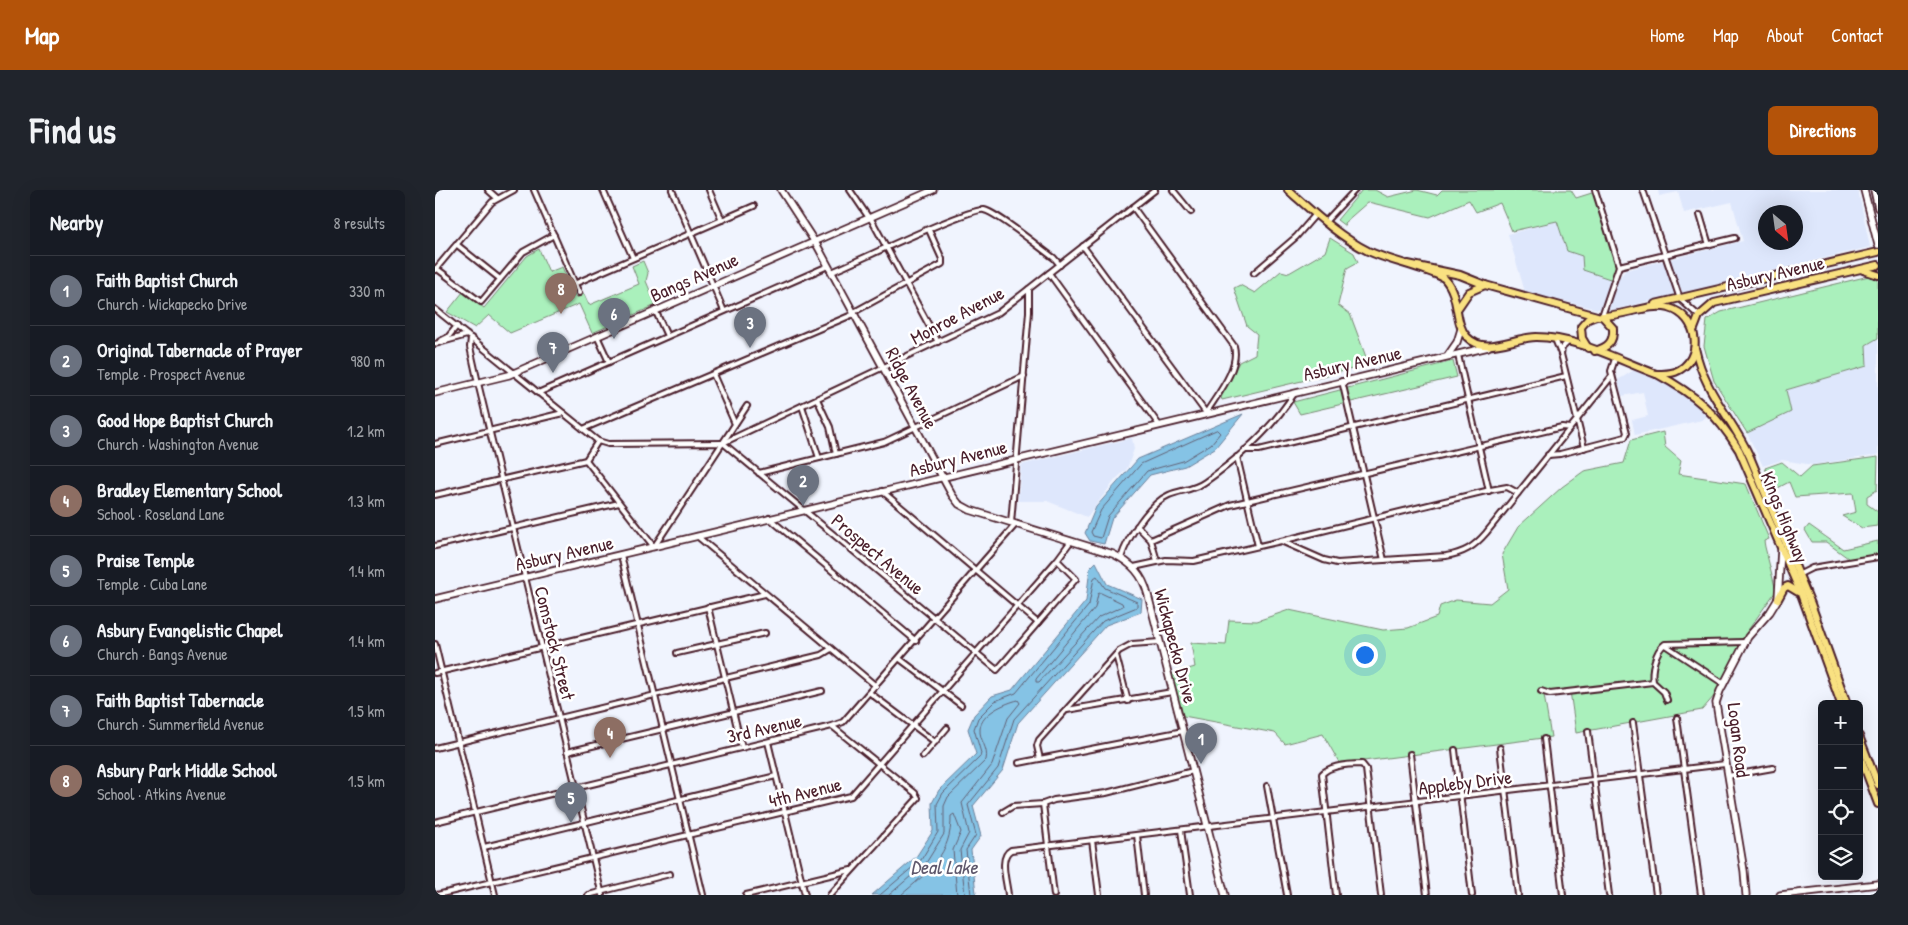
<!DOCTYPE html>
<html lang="en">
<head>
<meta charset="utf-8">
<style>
	:root { --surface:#171b24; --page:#20242c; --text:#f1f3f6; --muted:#9ea1a6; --line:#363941; --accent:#b45309 }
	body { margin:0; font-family:"Patrick Hand",sans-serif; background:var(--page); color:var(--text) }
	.controls { position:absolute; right:15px; bottom:15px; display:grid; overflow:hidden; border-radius:8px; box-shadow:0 5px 20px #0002 }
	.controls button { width:45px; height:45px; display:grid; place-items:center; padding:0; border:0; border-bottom:1px solid var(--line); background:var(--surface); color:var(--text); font:25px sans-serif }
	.compass { position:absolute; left:1323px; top:15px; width:45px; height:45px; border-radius:50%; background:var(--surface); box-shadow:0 5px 20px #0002; rotate:151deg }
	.you { position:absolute; left:929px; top:464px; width:18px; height:18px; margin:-12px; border:4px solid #fff; border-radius:50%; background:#1a73e8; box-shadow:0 0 0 8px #1a73e833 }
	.badge { display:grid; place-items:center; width:32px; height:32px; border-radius:50%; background:var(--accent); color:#fff; font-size:16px; font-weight:700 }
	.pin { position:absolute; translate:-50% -41px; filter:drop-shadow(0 1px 2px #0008) }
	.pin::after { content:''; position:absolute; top:26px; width:18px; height:15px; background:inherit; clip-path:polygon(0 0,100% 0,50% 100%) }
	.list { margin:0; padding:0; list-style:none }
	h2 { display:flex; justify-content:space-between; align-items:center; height:65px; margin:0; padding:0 20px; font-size:21px }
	h2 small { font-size:16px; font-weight:400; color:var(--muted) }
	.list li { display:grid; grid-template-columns:32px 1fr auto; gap:15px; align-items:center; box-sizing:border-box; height:70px; padding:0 20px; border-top:1px solid var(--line) }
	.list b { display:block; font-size:19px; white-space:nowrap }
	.list p { margin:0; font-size:16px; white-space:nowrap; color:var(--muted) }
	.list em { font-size:16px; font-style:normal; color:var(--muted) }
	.icon { flex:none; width:28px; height:28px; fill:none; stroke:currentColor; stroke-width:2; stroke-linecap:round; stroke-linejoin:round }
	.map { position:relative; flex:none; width:1443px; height:705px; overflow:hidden; border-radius:8px }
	header { display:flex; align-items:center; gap:30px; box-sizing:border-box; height:70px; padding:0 25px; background:var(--accent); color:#fff }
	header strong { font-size:24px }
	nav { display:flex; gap:28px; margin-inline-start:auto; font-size:18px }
	.intro { display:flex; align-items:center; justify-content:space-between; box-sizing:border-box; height:120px; padding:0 30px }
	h1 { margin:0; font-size:35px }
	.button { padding:12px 22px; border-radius:8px; background:var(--accent); color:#fff; font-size:18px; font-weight:700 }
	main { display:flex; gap:30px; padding:0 30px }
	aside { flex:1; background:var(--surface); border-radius:8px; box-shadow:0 5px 20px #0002 }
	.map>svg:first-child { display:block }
	.built { fill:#dee7fc; fill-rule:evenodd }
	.green { fill:#aaf0bc; stroke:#7a8874 }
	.water { fill:#85c3e5; stroke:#6d819b }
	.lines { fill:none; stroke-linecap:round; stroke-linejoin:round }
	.shore { stroke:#626175; stroke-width:1 }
	.street-casing { stroke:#4a1f2b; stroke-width:8 }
	.secondary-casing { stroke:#4a1f2b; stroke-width:9 }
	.primary-casing { stroke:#4a1f2b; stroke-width:10 }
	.street { stroke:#fff; stroke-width:4 }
	.secondary { stroke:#fff; stroke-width:5.5 }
	.primary { stroke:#f9e181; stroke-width:6 }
	.labels { text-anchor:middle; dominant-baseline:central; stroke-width:5; stroke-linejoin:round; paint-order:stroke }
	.street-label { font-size:19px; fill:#4a1f2b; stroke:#fff }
	.water-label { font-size:20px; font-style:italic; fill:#5f586c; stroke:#fff }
</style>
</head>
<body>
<header>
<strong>Map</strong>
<nav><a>Home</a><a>Map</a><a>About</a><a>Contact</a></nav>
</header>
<div class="intro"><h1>Find us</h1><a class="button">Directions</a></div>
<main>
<aside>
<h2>Nearby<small>8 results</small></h2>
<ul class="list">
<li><span class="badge" style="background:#6b7280">1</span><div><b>Faith Baptist Church</b><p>Church · Wickapecko Drive</p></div><em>330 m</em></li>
<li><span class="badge" style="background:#6b7280">2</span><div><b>Original Tabernacle of Prayer</b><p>Temple · Prospect Avenue</p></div><em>980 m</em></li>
<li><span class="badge" style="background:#6b7280">3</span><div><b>Good Hope Baptist Church</b><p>Church · Washington Avenue</p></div><em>1.2 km</em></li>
<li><span class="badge" style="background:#8d6e63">4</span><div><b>Bradley Elementary School</b><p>School · Roseland Lane</p></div><em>1.3 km</em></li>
<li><span class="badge" style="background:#6b7280">5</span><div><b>Praise Temple</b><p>Temple · Cuba Lane</p></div><em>1.4 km</em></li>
<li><span class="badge" style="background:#6b7280">6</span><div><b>Asbury Evangelistic Chapel</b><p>Church · Bangs Avenue</p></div><em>1.4 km</em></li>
<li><span class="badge" style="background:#6b7280">7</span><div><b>Faith Baptist Tabernacle</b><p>Church · Summerfield Avenue</p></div><em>1.5 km</em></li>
<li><span class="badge" style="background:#8d6e63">8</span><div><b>Asbury Park Middle School</b><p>School · Atkins Avenue</p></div><em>1.5 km</em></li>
</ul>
</aside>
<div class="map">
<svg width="1443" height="705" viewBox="0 0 1443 705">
	<rect width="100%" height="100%" fill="#f0f4fe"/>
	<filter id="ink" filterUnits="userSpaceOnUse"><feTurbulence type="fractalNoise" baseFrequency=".02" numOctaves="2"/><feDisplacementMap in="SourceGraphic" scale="10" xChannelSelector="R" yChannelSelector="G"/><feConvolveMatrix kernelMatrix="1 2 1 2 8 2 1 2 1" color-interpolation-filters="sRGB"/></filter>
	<g filter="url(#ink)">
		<g class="built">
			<path d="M1223,0H1423L1435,57L1178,120L1162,119L1090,102L1073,44L1122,31L1132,61L1147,66L1181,91L1191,80L1308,51L1297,12L1249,23L1243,2L1224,6ZM1330,22H1360V52H1330Z"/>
			<polygon points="1443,148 1443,265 1378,275 1347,270 1328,276 1312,243 1356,222 1351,200 1432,176 1431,155"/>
			<polygon points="1199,180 1240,198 1274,225 1267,230 1200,245 1197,230 1213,226 1208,202 1187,206 1183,190"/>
			<polygon points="697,248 699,259 692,279 681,289 652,327 612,311 583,311 586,275"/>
		</g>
		<g class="green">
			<polygon points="927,0 940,0 953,7 982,0 1002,5 1007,0 1136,0 1141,8 1160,2 1187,74 1181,91 1148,80 1147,66 1132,61 1122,31 1077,41 1065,13 1041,22 1034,10 995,27 933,12 909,33 910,36 902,30"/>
			<polygon points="895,48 919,63 923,72 912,78 903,115 915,124 934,175 787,210 786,207 804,172 820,164 822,144 812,136 799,98 805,95 820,103 846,81 854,83 890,62"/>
			<polygon points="104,59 114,82 127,77 141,108 149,104 154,115 204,94 197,76 208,71 213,83 211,91 221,115 157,143 144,114 75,143 54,125 40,138 12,122 28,102 49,118 92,66"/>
			<polygon points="1438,85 1443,88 1443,148 1431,155 1432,176 1351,200 1356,222 1312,243 1279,191 1269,156 1272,130 1286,122"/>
			<polygon points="1018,171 1022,187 865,224 858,212"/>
			<polygon points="1228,242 1230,257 1246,271 1243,284 1311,294 1334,349 1329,351 1330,357 1341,401 1311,443 1314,446 1280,505 1267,520 1141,543 1135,501 1109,505 1116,547 905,574 888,544 850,554 840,543 743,525 733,485 760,477 756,453 791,455 794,430 822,431 854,420 948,440 973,438 1002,427 1005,416 1021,410 1055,413 1073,399 1067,364 1083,337 1127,297 1149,281 1189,273 1196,250"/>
			<polygon points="1443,267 1442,300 1432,306 1432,314 1443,322 1442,336 1427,338 1407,326 1421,322 1418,303 1360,307 1354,292 1339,300 1330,278 1347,272 1365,287 1377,276"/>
			<polygon points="1374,335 1408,359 1443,351 1443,367 1417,371 1391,352 1377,352 1370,340"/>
		</g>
		<g class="water">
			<polygon points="808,224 780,258 750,276 715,285 677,328 669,354 655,351 650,343 661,317 703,269"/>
			<polygon points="661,372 672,394 707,409 706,422 671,435 583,533 568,580 538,616 546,646 536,660 541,703 536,705 437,705 481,667 498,641 497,613 504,600 541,564 533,539 539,525 557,506 577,500 651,411 655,378"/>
		</g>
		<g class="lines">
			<g class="shore">
				<polygon points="782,240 785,243 776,254 748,271 712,281 673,326 666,348 658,346 656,342 666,320 706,274"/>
				<polygon points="666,403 687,413 688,416 664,427 604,492 601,492 601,489 660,418 663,404"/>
				<polyline points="445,705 486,670 503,642 502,614 508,603 545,567 546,563 539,539 543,528 560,511 581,503 654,415 659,388 662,386 670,398 702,412 702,417 668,431 579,529 563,578 533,615 541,645 531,660 536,705"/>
				<path d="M454,705L491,673L509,644V616L513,607L551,570C554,558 544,550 545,539C546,523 571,513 583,510L585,513L573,528L557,575L527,613L534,643L525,660L530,705"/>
				<path d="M466,705C493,682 517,664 516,626L519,624L526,642L518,660L522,705"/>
			</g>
			<g class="street-casing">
				<g id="street">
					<polyline points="53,0 62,8"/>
					<polyline points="99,0 144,103"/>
					<polyline points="168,0 198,68"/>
					<polyline points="237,0 289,121"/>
					<polyline points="274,0 287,30"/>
					<polyline points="415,0 434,28"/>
					<polyline points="738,0 756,22"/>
					<polyline points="1160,0 1184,76 1168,123"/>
					<polyline points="1208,0 1245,109 1264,126"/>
					<polyline points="1265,25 1274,55"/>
					<polyline points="435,27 503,152"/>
					<polyline points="890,32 920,0"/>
					<polyline points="21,54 65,89"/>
					<path d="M648,56L771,223C782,205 805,178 799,156L698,17"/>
					<polyline points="1184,76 1300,48"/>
					<polyline points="1,78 46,112 88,62 119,45"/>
					<polyline points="0,80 57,12 79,0"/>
					<path d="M397,82C419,73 535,17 549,20C563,23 605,58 619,68L625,75"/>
					<polyline points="614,83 724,235"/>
					<polyline points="819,83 861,47 881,24"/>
					<polyline points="139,94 319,16"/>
					<polyline points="0,119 163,251 173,254 288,253 562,480 641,389 622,370"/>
					<polyline points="220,120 232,146"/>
					<polyline points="419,122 507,74 507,69 494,40"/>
					<polyline points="162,146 174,172"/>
					<polyline points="36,148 35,157 43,193 167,705"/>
					<polyline points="1120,149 1126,164 1149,258"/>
					<polyline points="5,151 13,147 22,136"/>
					<polyline points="0,154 32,145"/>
					<polyline points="1126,164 1127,158 1133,152"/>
					<polyline points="1023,165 1054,301"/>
					<polyline points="278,184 300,234"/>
					<polyline points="907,191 949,370"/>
					<polyline points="103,203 393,76"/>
					<polyline points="382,209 395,237 401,264"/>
					<polyline points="367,216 384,268"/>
					<polyline points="148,239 419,124"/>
					<polyline points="288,253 563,123 720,0"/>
					<polyline points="0,254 128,223"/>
					<polyline points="810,260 824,260 1131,186"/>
					<polyline points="1113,265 1125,264 1190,247 1192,243 1176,181 1180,169"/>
					<polyline points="802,267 823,356"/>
					<polyline points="151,270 219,357 312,216"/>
					<polyline points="324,283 449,252 589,186"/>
					<polyline points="447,301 603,433"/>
					<polyline points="0,305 151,270 163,251"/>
					<polyline points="334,328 481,451"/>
					<polyline points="576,333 594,122 594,99"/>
					<polyline points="702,336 716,350 722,371"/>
					<polyline points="262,346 441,496"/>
					<polyline points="716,350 795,315 1127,237 1135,238"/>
					<polyline points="846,351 1055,300 1072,297 1083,303"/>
					<polyline points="0,356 184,313"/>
					<polyline points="186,365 268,705"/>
					<path d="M686,368C692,348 715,313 734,305C746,300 759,300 770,292C803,269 837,238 859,204"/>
					<path d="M699,377L731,370L759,371L846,351L889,370L902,373L1011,366C1029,363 1039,357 1051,343L1177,186"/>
					<polyline points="1363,385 1377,378 1443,367"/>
					<polyline points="273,417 307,558"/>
					<polyline points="0,454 60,705"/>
					<polyline points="1230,455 1289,494"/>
					<polyline points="242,463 330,443"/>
					<polyline points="681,465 693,511"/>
					<polyline points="465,469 526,515"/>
					<polyline points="0,483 330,404"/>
					<polyline points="1218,492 1229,502 1232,510"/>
					<path d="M1106,501L1115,504L1218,492C1216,481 1220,461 1230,454L1310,452"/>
					<polyline points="435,503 500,552"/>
					<polyline points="632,520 737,502"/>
					<polyline points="1242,528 1266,705"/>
					<polyline points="1198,533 1221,705"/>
					<polyline points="1153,541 1174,705"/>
					<polyline points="1109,549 1128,705"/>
					<polyline points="333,552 370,705"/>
					<polyline points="0,558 386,465 396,459"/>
					<polyline points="1065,558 1083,705"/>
					<polyline points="1020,560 1037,705"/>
					<polyline points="132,562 387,501"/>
					<polyline points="975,564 992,705"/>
					<polyline points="488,566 512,538"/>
					<polyline points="605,569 602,556 604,550 684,461 697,454 725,452"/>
					<polyline points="584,573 748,541"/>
					<polyline points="1293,586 1338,578"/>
					<polyline points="832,596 852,705"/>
					<polyline points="608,614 619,705"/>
					<polyline points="568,622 578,616 608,614 619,610 671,603 758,581"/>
					<polyline points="0,632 397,536 408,532 581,334"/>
					<polyline points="746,640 755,705"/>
					<polyline points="702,645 709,705"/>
					<polyline points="657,650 664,705"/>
					<polyline points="49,657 341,586"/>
					<polyline points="2,705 416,606 622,370 636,351"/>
					<polyline points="153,705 235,684"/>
					<polyline points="311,705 416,680"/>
					<polyline points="395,705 483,608 480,603 397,536"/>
					<path d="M573,705C572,692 563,667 576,660L1290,574"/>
					<path d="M901,705L887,584C895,575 915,574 927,574L931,579L946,705"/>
				</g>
			</g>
			<g class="secondary-casing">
				<g id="secondary">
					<path d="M346,0L383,57L517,305L524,314L535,320L678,364C697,373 708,385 713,405L790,705"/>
					<polyline points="1429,0 1443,55"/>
					<polyline points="1439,0 1443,18"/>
					<polyline points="1013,165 1022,152 1026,139"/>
					<polyline points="0,203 74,185 498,0"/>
					<polyline points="0,409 1053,157"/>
					<polyline points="1311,705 1309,681 1281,513 1285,501 1313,447 1335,422 1343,409 1346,359"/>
					<polyline points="1345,705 1443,694"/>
				</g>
			</g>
			<g class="primary-casing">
				<g id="primary">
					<path d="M853,0C878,22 903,46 933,61C957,72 985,76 1009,88C1026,106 1018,132 1032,147C1050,166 1079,147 1101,147C1142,147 1183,170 1221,184C1227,184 1234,184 1240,182C1270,170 1264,126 1234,118C1214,112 1186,128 1162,126L1050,95L1025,85L973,74"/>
					<polyline points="1428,80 1443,85"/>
					<polyline points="1220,114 1443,62"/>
					<polyline points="1023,118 1034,102 1050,95"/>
					<polyline points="1259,139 1264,126 1279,113 1443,75"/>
					<polyline points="1153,158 1147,148 1146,137 1153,129 1161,126"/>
					<path d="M1260,158C1270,204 1296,226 1315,267L1376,414L1412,514"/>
					<path d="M1160,161C1173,157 1179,152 1178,138L1168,127"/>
					<path d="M1222,184C1261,205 1281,223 1304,260L1366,404L1406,514"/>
					<polyline points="1343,409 1349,398 1353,396 1363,402"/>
					<polyline points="1424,546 1443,595"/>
					<polyline points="1424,563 1443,614"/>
				</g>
			</g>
			<use href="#street" class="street"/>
			<use href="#secondary" class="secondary"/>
			<use href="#primary" class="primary"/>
		</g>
	</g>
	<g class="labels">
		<g class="street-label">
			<text transform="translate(1340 83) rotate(-13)">Asbury Avenue</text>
			<text transform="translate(259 87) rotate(-24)">Bangs Avenue</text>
			<text transform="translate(522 125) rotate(-28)">Monroe Avenue</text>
			<text transform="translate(917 173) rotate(-13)">Asbury Avenue</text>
			<text transform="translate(477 198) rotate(62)">Ridge Avenue</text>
			<text transform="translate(523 268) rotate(-14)">Asbury Avenue</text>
			<text transform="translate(1350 327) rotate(68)">Kings Highway</text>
			<text transform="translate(129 363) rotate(-13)">Asbury Avenue</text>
			<text transform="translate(443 364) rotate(40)">Prospect Avenue</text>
			<text transform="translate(120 453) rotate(76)">Comstock Street</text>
			<text transform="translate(741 456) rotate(75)">Wickapecko Drive</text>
			<text transform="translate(329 538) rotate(-13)">3rd Avenue</text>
			<text transform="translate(1304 550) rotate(83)">Logan Road</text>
			<text transform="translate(1030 592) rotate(-7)">Appleby Drive</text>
			<text transform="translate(370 602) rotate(-14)">4th Avenue</text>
		</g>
		<g class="water-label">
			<text x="509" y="676">Deal Lake</text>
		</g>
	</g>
</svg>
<div class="controls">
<button>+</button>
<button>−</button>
<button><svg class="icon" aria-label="locate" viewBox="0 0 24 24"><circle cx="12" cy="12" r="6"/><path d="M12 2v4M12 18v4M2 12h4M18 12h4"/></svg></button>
<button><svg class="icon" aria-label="layers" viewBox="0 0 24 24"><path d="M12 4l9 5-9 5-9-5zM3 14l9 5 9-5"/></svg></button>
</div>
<svg class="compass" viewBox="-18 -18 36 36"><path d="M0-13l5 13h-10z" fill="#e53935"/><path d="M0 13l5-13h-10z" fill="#9ea1a6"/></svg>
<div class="you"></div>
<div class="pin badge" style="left:766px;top:574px;background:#6b7280">1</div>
<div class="pin badge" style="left:368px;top:316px;background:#6b7280">2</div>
<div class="pin badge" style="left:315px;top:158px;background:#6b7280">3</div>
<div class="pin badge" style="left:175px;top:568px;background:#8d6e63">4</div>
<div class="pin badge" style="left:136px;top:633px;background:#6b7280">5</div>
<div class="pin badge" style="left:179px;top:149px;background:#6b7280">6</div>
<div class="pin badge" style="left:118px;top:183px;background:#6b7280">7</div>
<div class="pin badge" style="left:126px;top:124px;background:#8d6e63">8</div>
</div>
</main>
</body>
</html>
